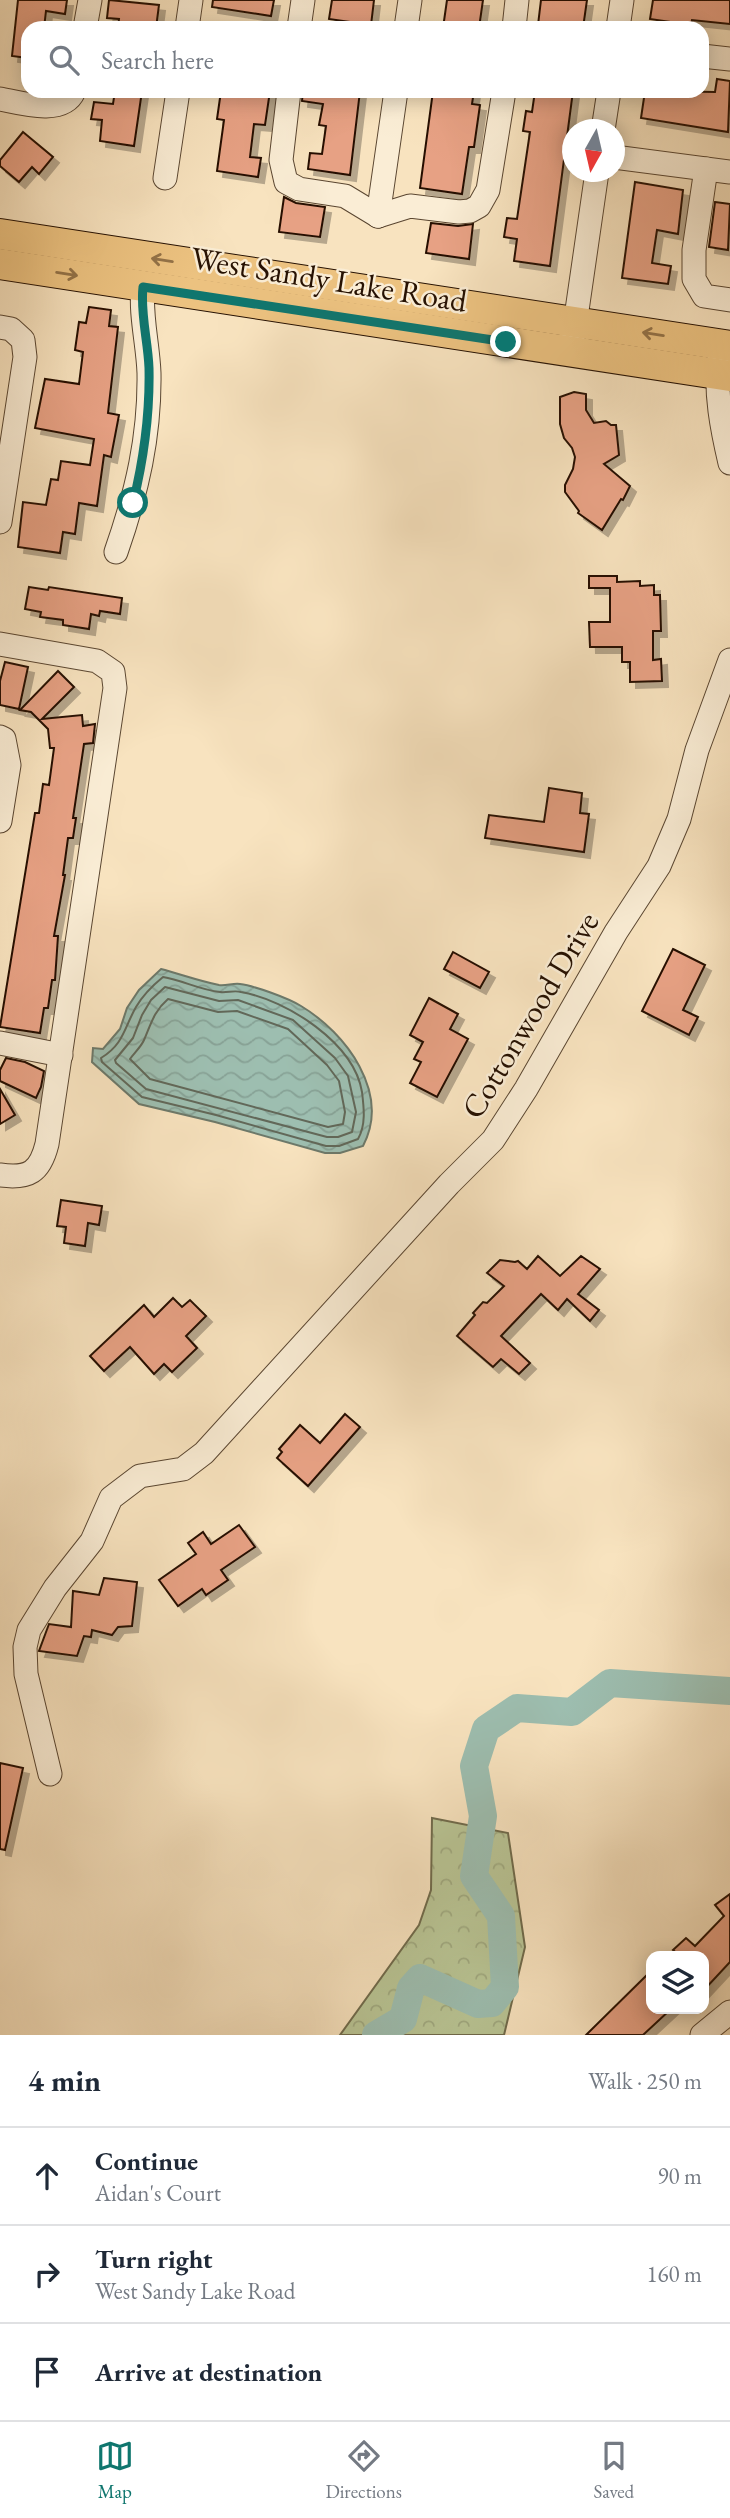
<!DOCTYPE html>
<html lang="en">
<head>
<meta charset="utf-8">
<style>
	:root { --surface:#fff; --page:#f6f6f7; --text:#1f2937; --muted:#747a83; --line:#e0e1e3; --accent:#0f766e }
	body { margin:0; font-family:"EB Garamond",serif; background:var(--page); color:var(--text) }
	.controls { position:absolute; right:21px; bottom:21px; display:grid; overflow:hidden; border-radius:14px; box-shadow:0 4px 18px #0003 }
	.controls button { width:63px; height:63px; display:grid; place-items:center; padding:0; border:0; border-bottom:2px solid var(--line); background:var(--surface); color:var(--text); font:35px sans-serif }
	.compass { position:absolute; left:562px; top:119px; width:63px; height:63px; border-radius:50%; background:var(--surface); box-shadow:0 4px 18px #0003; rotate:188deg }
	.stop { position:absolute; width:21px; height:21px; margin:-16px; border:5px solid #0f766e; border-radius:50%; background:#fff }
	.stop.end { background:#0f766e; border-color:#fff; box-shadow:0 2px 7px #0008 }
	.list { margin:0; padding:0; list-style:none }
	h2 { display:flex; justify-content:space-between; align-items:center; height:91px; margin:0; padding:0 28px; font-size:30px }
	h2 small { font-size:23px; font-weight:400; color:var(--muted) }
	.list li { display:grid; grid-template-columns:46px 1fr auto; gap:21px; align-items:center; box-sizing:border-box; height:98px; padding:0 28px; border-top:2px solid var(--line) }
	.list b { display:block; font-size:26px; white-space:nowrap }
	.list p { margin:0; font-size:23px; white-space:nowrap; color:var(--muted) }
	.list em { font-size:23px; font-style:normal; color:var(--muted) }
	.icon { flex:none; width:38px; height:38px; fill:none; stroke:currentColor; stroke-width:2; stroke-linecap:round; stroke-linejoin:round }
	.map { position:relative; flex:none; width:730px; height:2035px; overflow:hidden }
	.search { position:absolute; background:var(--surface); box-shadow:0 4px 18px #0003; left:21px; right:21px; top:21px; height:77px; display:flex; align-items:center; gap:18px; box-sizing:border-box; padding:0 24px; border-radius:21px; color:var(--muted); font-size:26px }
	.sheet { height:385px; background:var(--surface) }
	nav { display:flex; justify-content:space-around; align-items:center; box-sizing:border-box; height:98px; border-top:2px solid var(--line); background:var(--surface); font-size:19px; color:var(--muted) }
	nav a { display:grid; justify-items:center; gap:4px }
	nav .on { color:var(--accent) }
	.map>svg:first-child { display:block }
	.forest { fill:url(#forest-crowns); stroke:#706b4c; stroke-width:2 }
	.water { fill:url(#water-waves); stroke:#6d796a; stroke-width:2 }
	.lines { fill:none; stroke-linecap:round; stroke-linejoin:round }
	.shore { stroke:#626859; stroke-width:2 }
	.river { stroke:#9dbeb0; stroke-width:28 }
	.building { fill:#e7a184; stroke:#261102; stroke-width:2; filter:url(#shadow) }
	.minor-casing { stroke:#5a4631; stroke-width:25 }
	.major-casing { stroke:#261102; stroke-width:32 }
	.minor { stroke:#faedd5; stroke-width:23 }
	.major { stroke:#ecc280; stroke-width:30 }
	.oneway { stroke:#937247 }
	.route { stroke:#0f766e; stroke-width:9 }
	.labels { text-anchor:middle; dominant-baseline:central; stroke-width:5; stroke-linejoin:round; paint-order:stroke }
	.street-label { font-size:32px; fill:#261102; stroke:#faedd5 }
</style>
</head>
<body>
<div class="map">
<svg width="730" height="2035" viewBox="0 0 730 2035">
	<defs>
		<pattern id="forest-crowns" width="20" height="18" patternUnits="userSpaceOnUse" patternTransform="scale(1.75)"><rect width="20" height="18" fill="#b9c595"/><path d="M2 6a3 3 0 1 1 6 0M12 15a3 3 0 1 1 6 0" fill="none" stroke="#9fa87f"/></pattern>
		<pattern id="water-waves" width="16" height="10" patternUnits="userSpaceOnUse" patternTransform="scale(1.75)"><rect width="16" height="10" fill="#9dbeb0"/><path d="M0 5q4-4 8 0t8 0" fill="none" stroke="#87a296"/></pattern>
		<filter id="shadow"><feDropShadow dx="6" dy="6" stdDeviation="0" flood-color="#0004"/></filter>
	</defs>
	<rect width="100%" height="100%" fill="#f8e3bf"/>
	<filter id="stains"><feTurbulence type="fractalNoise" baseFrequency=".00286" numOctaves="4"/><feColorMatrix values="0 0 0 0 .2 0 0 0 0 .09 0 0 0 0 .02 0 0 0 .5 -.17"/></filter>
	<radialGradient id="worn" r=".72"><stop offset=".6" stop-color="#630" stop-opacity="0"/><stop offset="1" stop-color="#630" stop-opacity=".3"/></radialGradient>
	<polygon class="forest" points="432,1818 508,1833 525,1947 504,2035 340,2035 419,1925 431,1890"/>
	<path class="water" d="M161,969C180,974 199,981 219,985C226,986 233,983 240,984C255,986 288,998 301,1006C346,1033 391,1093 363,1146L340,1153H325L215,1122L139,1104L92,1062L93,1048L103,1049L120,1029L127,1008L139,990Z"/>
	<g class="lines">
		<g class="shore">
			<path d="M163,977C182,980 200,990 220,992C227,993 234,990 241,992C287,1000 354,1043 362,1092C364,1108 366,1125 358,1139L339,1146H326L216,1115L142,1097L102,1062L101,1058C124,1044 124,1028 136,1007C143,995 152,986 163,977Z"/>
			<polygon points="165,987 219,1001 238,1000 293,1020 335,1058 348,1076 356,1112 352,1132 338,1137 327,1137 146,1089 116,1063 115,1060 133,1038 142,1015 151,1000"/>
			<path d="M168,999L218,1012L237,1011L288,1029L327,1065L339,1081L345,1112L343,1124L328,1127L150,1079L130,1059C134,1053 141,1047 144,1040C151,1024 154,1011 168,999Z"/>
		</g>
		<polyline class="river" points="376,2035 403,2019 411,1988 420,1978 478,2004 492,2003 505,1987 501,1916 474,1876 483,1816 474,1766 486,1729 517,1708 572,1712 610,1683 730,1691"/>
	</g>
	<g class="building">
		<polygon points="18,0 67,0 65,14 46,11 44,28 28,28 28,58 12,56"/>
		<polygon points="109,0 159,5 156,28 118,28 119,19 107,18"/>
		<polygon points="213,0 274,0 271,16 212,7"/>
		<polygon points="332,0 374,0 371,25 329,19"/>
		<polygon points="447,0 483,0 479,28 443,28"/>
		<polygon points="541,0 587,0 583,28 554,28 538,25"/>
		<polygon points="653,0 730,0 730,24 692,20 691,25 650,19"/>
		<polygon points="717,79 730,81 728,132 641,118 645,91 715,92"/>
		<polygon points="115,91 142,91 134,146 100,141 102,120 91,119 94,102 113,104"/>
		<polygon points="221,91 270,91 265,125 254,124 250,157 261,158 258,177 217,171 224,120 217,119"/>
		<polygon points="303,91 360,91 350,175 308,169 310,153 322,154 326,126 319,125 323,104 302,101"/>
		<polygon points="433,91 474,91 472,104 480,105 474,147 469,147 462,194 420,188"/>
		<polygon points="535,91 573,91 550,266 514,261 517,239 504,237 507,218 517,219 530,132 523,131 526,111 532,112"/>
		<polygon points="23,132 53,157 39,174 32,167 19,182 0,166 0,160"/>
		<polygon points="635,182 683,190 678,234 657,230 652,263 671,266 668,284 622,278"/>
		<polygon points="284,197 296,203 325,207 320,237 279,232"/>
		<polygon points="715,202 730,204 728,250 709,247"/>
		<polygon points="431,223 458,226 473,224 469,259 426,253"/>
		<polygon points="89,307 111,310 109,326 118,327 108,413 119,415 111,457 104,455 97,506 79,503 75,534 63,532 60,553 18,547 23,502 46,505 51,479 58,480 61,461 90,465 94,439 35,428 45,379 79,384 83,352 75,350 79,322 86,323"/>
		<polygon points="574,392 586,394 586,410 594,423 606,421 611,425 616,425 619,455 604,464 630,486 623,500 621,499 602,530 578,513 579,511 565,492 565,485 573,469 575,457 572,448 564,438 560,424 560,397"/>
		<polygon points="589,576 617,576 617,582 640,581 640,586 654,585 654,595 660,595 661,631 653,631 653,660 661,659 662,681 630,682 630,662 622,662 622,647 590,647 589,622 610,622 610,588 589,588"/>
		<polygon points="29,587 48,590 49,587 122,598 120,614 100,611 99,616 91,614 89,629 63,625 63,620 40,617 41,612 25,609"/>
		<polygon points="5,662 28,667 19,709 0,705 0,681"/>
		<polygon points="58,671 74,687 42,719 82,715 83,726 95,724 93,743 84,744 73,818 76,818 73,838 68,838 63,875 65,875 54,936 58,936 55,980 52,980 48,1008 44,1008 40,1033 0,1027 35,813 39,813 43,784 49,785 54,748 50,748 48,729 31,712 20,710"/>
		<polygon points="549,788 582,793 580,813 589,814 584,852 485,838 489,815 544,822"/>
		<polygon points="673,949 705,965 683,1010 698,1017 689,1035 642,1011"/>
		<polygon points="453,952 489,972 480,988 444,969"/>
		<polygon points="429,998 458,1014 450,1029 468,1039 437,1097 410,1083 421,1062 414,1059 423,1042 410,1035"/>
		<polygon points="6,1058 25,1062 44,1071 41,1087 36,1098 0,1081 0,1070"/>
		<polygon points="0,1089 15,1115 0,1124"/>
		<polygon points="61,1200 102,1206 99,1225 88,1223 85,1246 64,1243 66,1227 57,1226"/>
		<polygon points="538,1256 560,1276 581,1256 600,1269 578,1294 599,1310 590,1321 567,1299 558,1310 541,1294 501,1336 530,1363 519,1374 501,1359 493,1367 457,1336 475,1315 473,1313 483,1302 487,1303 504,1286 487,1273 500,1260 515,1262 518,1261 527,1269"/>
		<polygon points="173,1298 182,1307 190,1300 206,1316 186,1336 197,1348 172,1372 164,1364 154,1374 130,1347 104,1371 90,1356 144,1305 154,1317"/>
		<polygon points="345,1414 360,1427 308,1486 277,1458 282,1452 279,1449 300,1425 320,1443"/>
		<polygon points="239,1525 255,1547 221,1570 228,1580 206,1595 202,1589 178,1606 159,1580 196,1554 188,1543 203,1532 211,1544"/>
		<polygon points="104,1578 137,1582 132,1626 118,1627 112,1635 92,1630 91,1637 84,1636 77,1656 39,1651 49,1624 71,1627 73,1591 99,1595"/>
		<polygon points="0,1763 23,1768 5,1850 0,1849"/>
		<polygon points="730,1894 730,1962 704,1990 704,1956 680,1956 673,1950 686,1938 695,1946 724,1916 715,1905"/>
		<polygon points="651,1971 651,2009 671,2009 643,2035 586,2035"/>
	</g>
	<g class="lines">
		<g class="minor-casing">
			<g id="minor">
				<polyline points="85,28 90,0"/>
				<polyline points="187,28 191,0"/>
				<polyline points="299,28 303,0"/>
				<polyline points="406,28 410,0"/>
				<polyline points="514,28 517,0"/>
				<polyline points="618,28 622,0"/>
				<polyline points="702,56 730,59"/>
				<polyline points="289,91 281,160 286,182 299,189 345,196 378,216"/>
				<path d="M0,99C21,103 63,116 74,91"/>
				<polyline points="603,130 609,91"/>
				<polyline points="614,157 730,172"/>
				<polyline points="706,169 694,250 694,279 704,296 730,300"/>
				<polyline points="165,178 178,91"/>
				<polyline points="378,216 410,206 459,212 470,211 479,206 488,190 504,91"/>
				<polyline points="378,216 396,91"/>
				<polyline points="0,327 11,329 23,340 25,357 0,522"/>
				<polyline points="573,338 597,172"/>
				<path d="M719,359C715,393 722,429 730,463"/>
				<path d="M116,552C137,492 150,436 149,373C148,344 140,315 143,287"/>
				<path d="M0,644L97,661L113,672L115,688L47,1144C40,1172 29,1179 0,1175"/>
				<polyline points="0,737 4,739 9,765 0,821"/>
				<polyline points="0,1043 61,1055"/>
				<polyline points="50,1774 26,1674 25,1647 29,1630 55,1588 92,1541 111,1498 140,1476 183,1469 204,1453 449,1184 493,1140 526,1089 616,932 659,866 679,819 697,750 730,660"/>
				<polyline points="702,2035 730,2012"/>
			</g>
		</g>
		<g class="major-casing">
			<g id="major">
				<polyline points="0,234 730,346"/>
				<polyline points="0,264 730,376"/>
			</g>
		</g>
		<use href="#minor" class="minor"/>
		<use href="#major" class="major"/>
	</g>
	<defs><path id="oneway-shaft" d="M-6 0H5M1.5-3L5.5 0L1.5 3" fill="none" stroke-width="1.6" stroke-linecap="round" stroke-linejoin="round" transform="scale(1.75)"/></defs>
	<g class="oneway">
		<use href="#oneway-shaft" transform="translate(162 260) rotate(-171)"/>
		<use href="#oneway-shaft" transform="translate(67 274) rotate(9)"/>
		<use href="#oneway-shaft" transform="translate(653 334) rotate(-171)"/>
	</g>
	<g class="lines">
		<path class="route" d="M133,503C144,458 150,415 149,368C148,341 140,313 143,287L506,342"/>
	</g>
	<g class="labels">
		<g class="street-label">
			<text transform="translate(329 279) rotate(9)">West Sandy Lake Road</text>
			<text transform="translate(530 1015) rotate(-59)">Cottonwood Drive</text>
		</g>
	</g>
	<rect width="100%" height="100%" filter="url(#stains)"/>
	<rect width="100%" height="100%" fill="url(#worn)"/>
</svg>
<div class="controls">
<button><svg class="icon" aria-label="layers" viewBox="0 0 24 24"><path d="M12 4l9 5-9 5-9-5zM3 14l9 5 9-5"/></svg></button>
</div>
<svg class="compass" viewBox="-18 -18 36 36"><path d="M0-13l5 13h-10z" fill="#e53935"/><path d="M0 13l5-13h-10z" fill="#747a83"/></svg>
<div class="stop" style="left:133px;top:503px"></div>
<div class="stop end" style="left:506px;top:342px"></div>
<div class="search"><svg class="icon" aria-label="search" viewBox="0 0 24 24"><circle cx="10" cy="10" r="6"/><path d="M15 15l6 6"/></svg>Search here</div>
</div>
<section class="sheet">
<h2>4 min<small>Walk · 250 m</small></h2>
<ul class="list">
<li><svg class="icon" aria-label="ahead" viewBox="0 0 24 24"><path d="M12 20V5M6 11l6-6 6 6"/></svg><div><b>Continue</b><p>Aidan's Court</p></div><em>90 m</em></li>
<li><svg class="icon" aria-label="right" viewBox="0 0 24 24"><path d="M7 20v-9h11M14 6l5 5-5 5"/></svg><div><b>Turn right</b><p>West Sandy Lake Road</p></div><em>160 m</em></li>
<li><svg class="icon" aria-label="arrive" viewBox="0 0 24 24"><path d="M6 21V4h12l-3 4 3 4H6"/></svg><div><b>Arrive at destination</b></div></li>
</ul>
</section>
<nav>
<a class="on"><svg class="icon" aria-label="map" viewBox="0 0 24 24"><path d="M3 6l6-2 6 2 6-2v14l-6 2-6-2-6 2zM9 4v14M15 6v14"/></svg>Map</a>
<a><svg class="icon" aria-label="directions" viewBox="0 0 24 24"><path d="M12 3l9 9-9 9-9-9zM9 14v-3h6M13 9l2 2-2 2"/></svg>Directions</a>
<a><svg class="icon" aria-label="saved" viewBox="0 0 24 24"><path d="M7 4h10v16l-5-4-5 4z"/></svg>Saved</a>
</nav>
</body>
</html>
